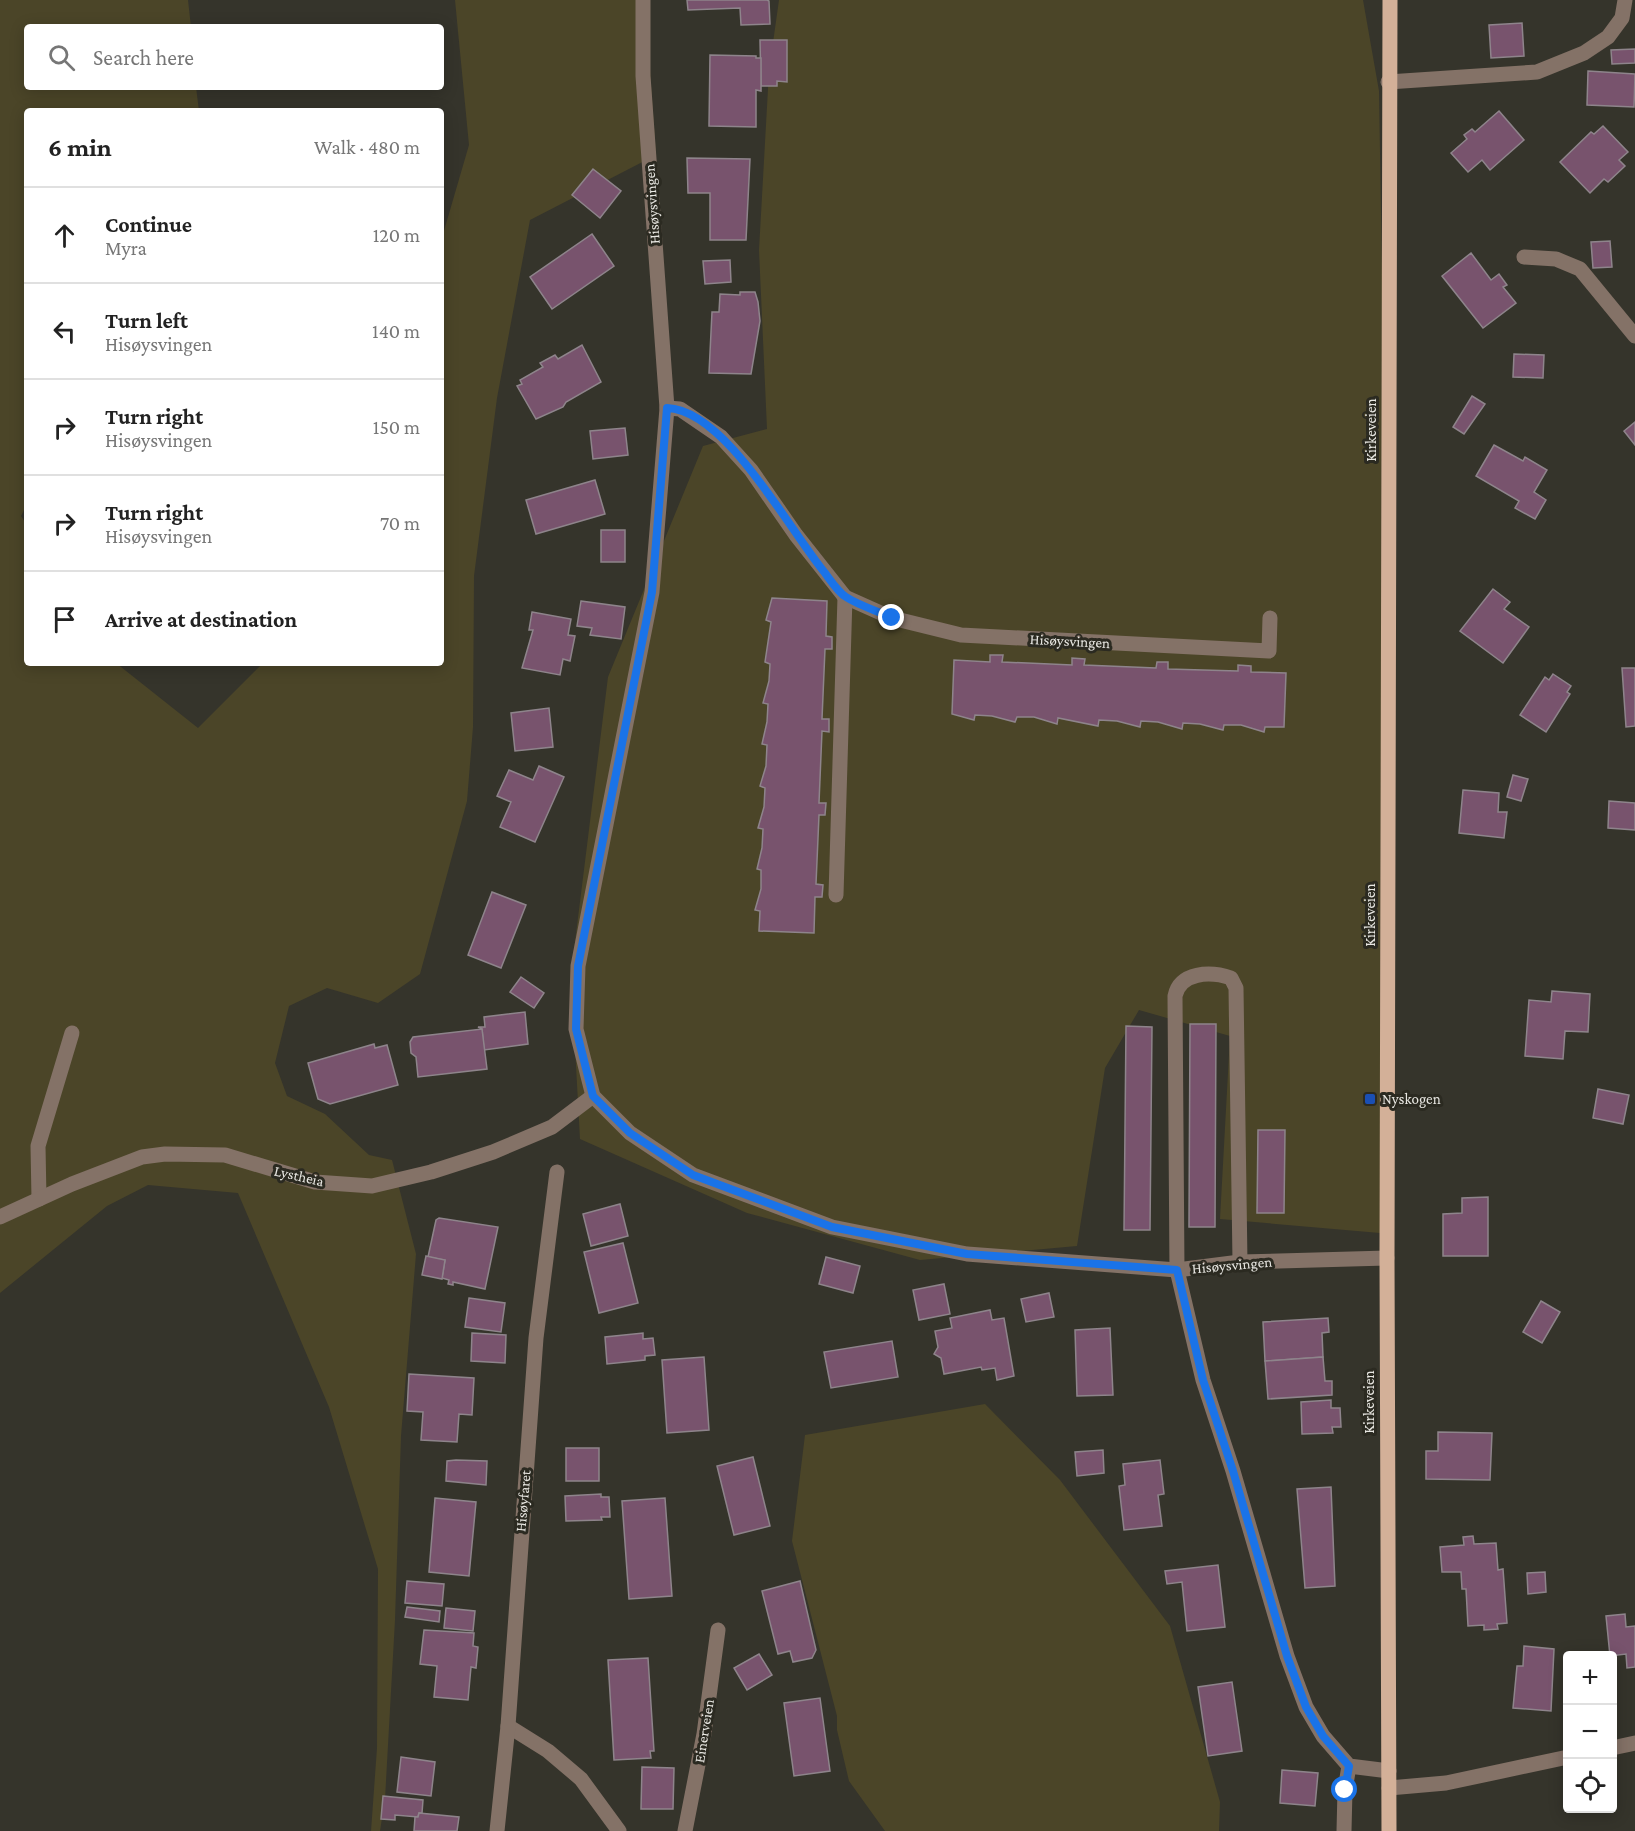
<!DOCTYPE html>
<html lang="en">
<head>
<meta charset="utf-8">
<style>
	:root { --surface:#fff; --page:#f2f2f2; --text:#222; --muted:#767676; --line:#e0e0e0 }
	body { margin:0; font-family:"Crimson Pro",serif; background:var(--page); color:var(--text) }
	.controls { position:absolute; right:18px; bottom:18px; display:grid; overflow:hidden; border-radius:6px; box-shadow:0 3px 15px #0003 }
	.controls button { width:54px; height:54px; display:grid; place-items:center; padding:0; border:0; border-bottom:2px solid var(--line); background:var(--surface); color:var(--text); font:30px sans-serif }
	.stop { position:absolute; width:18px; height:18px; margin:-14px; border:4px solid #1a73e8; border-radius:50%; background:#fff }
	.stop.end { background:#1a73e8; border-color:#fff; box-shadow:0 2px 6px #0008 }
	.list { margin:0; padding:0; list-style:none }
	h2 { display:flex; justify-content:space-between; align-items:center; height:78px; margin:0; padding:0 24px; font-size:26px }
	h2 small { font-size:20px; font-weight:400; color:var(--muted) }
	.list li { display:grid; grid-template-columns:39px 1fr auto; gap:18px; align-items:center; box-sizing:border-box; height:96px; padding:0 24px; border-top:2px solid var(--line) }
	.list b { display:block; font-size:22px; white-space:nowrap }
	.list p { margin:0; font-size:20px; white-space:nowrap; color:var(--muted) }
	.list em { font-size:20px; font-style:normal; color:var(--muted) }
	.icon { flex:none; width:33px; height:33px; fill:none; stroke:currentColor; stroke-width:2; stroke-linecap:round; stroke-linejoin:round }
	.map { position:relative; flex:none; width:1635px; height:1831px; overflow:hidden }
	.search { position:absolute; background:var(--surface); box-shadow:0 3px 15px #0003; left:24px; top:24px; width:420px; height:66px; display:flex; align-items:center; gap:15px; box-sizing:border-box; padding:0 21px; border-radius:6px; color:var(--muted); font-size:22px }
	.panel { position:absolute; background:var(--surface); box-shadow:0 3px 15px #0003; left:24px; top:108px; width:420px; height:558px; border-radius:6px }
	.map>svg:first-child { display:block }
	.green { fill:#4b4528 }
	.building { fill:#78536d; stroke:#8e848b; stroke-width:1.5 }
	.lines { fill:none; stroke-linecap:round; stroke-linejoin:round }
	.minor { stroke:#847267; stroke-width:15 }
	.major { stroke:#d3b098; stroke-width:15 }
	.route { stroke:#1a73e8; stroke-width:8 }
	.transit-dot { fill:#1a4fb4; stroke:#2b2a21; stroke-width:2 }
	.labels { text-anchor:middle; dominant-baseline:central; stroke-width:6; stroke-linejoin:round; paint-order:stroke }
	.street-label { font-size:15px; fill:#e8e7e2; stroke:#2b2a21 }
	.poi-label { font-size:15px; fill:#e8e7e2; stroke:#2b2a21; text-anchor:start }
</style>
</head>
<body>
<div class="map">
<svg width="1635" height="1831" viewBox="0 0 1635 1831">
	<rect width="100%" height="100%" fill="#35342b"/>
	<g class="green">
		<polygon points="0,0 188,0 191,27 27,27 27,87 196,87 199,111 27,111 27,504 21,516 27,525 27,663 116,663 198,728 263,663 441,663 441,241 469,145 455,0 645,0 656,155 530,220 497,398 474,576 473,727 467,801 420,974 378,1003 327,988 289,1006 275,1063 287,1096 325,1114 369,1155 392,1160 416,1254 401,1436 395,1620 385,1799 380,1831 371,1831 377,1748 378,1569 329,1407 238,1193 148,1185 107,1206 0,1293"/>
		<polygon points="779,0 1363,0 1379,91 1382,274 1380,1233 1220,1219 1230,1036 1139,1010 1105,1068 1077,1246 920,1260 747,1213 580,1139 571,974 608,677 703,446 767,429 759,250 769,71"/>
		<polygon points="985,1404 1060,1480 1170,1626 1220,1802 1219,1831 885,1831 849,1781 837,1730 837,1716 792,1541 805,1435"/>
	</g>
	<g class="building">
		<polygon points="687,0 767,0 769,1 770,24 741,25 740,8 688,10"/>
		<polygon points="1522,23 1524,56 1491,58 1489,25"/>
		<polygon points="760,40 787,40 787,82 777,81 777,86 761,86"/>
		<polygon points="1635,49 1635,63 1612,64 1611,50"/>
		<polygon points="710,55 756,56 756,58 761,58 761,91 756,90 756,127 709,126"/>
		<polygon points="1588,71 1635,74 1634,107 1587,105"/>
		<polygon points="1499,111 1524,140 1490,170 1482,160 1468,172 1451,153 1467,139 1464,135 1472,129 1475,132"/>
		<polygon points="1603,126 1628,152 1619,160 1625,166 1608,182 1604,179 1590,193 1560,162 1591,132 1594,134"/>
		<polygon points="687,158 750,159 746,240 710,240 710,193 688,193"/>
		<polygon points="593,169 621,191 600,218 572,195"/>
		<polygon points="592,234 614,266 552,309 530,277"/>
		<polygon points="1610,241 1612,267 1593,268 1591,242"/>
		<polygon points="1471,253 1491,280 1499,274 1507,285 1503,287 1516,303 1483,328 1442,276"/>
		<polygon points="730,260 731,282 705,284 703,261"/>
		<polygon points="740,292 755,292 758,302 760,321 751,374 709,373 712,312 719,312 720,294 740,295"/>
		<polygon points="582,345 601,382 566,402 563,407 536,419 517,386 522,384 520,380 543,367 540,363 555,355 558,359"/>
		<polygon points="1514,354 1544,355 1543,378 1513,377"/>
		<polygon points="1472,396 1485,404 1464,434 1453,427"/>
		<polygon points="1635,422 1635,445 1624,431"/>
		<polygon points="625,428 628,455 593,459 590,431"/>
		<polygon points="1494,445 1523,461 1525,457 1547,470 1534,492 1546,500 1535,519 1515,508 1519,501 1476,476"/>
		<polygon points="595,480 605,514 536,534 526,500"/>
		<rect x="601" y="530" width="24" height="32"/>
		<polygon points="1493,589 1510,602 1504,609 1529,627 1503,663 1460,631"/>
		<polygon points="772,598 827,601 826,636 832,637 832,649 825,649 822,719 829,719 829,732 822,731 819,803 826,803 825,815 819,815 816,884 823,885 822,897 815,897 814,933 759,931 760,911 755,910 761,889 761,870 757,869 762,848 763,829 758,828 764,807 765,788 760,786 766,766 767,745 762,744 767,722 768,704 763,703 769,681 770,664 765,662 771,622 766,620"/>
		<polygon points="581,601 625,607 621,639 590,635 592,628 577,626"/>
		<polygon points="532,612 571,619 568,635 575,636 570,661 563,659 560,675 522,668 533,630 529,630"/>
		<polygon points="990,655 1003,655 1002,662 1072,665 1072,658 1085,659 1084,665 1156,668 1157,662 1168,662 1168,669 1238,671 1238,665 1251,666 1251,672 1286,673 1284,727 1265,727 1264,732 1241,725 1224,725 1223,730 1200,724 1183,723 1182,729 1158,722 1141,721 1140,727 1117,721 1099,720 1098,726 1058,718 1057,724 1034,717 1017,717 1015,722 992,716 975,715 974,720 952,714 954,660 990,662"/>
		<polygon points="1622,668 1635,668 1635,726 1626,727"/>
		<polygon points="1553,674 1571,686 1567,692 1570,694 1546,732 1520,715 1545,677 1549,680"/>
		<polygon points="549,708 553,747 515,751 511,713"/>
		<polygon points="539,766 564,777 535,842 500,827 511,802 497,796 509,770 533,780"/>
		<polygon points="1513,775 1528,779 1521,801 1507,797"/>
		<polygon points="1463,790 1499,793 1498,812 1507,812 1504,838 1459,833"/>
		<polygon points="1609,801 1635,803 1635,830 1608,828"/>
		<polygon points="492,892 526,905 501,968 468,955"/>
		<polygon points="521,977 544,993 534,1008 510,992"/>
		<polygon points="1552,991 1590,994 1588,1032 1565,1031 1563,1059 1525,1056 1529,1000 1551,1002"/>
		<polygon points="525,1012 528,1044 484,1050 482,1029 478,1027 485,1027 484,1017"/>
		<polygon points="1190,1024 1216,1024 1215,1227 1189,1227"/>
		<polygon points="1126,1026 1152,1027 1150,1230 1124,1230"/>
		<polygon points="482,1029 487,1069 418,1077 416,1057 411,1053 410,1042 413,1037"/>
		<polygon points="374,1044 375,1048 387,1045 398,1085 330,1104 318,1099 308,1063"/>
		<polygon points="1598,1089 1629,1095 1623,1124 1593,1118"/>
		<polygon points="1258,1130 1285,1130 1284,1213 1257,1213"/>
		<polygon points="1488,1197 1488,1256 1443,1256 1443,1214 1462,1213 1462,1198"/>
		<polygon points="620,1204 628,1236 591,1246 583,1214"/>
		<polygon points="439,1218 498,1227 485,1289 453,1282 453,1285 448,1284 449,1280 442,1278 445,1260 428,1257 436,1220"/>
		<polygon points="623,1243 638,1303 599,1313 584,1252"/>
		<polygon points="426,1256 445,1260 442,1279 422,1275"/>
		<polygon points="826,1257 860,1266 853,1293 819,1284"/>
		<polygon points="944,1284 950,1314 919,1320 913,1290"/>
		<polygon points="1049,1293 1054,1317 1026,1322 1021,1299"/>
		<polygon points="469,1298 505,1303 501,1332 465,1327"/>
		<polygon points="1541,1301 1560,1312 1542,1343 1523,1332"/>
		<polygon points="990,1310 992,1320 1004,1318 1014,1376 997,1380 995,1368 982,1370 981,1367 944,1374 941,1358 934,1354 938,1347 935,1331 952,1328 950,1318"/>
		<polygon points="1328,1318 1329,1332 1322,1333 1323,1357 1265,1361 1263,1322"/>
		<polygon points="1110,1328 1113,1395 1077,1396 1075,1330"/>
		<polygon points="472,1333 506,1335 505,1363 471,1361"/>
		<polygon points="643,1333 643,1339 653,1338 655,1355 645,1356 645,1360 607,1364 605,1337"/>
		<polygon points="892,1341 898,1377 831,1388 824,1352"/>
		<polygon points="704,1357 709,1430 667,1433 662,1360"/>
		<polygon points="1323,1357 1325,1381 1332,1381 1332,1395 1268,1399 1265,1361"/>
		<polygon points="409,1374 474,1378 472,1415 459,1414 457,1442 421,1440 423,1412 407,1411"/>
		<polygon points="1331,1400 1331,1408 1340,1408 1341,1427 1332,1427 1333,1433 1302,1434 1301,1402"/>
		<polygon points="1438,1432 1492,1433 1490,1480 1426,1479 1426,1451 1438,1451"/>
		<rect x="566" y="1448" width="33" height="33"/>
		<polygon points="1103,1450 1104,1473 1077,1476 1075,1452"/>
		<polygon points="753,1457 770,1526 734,1535 717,1466"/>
		<polygon points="456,1460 487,1461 486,1485 446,1481 447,1461"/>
		<polygon points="1160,1460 1164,1494 1158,1495 1162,1526 1124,1530 1119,1486 1125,1485 1123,1464"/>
		<polygon points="1331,1487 1335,1586 1305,1588 1297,1489"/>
		<polygon points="601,1494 601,1497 609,1497 610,1517 601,1517 602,1520 566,1521 565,1496"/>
		<polygon points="435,1498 476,1502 469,1576 429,1572"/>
		<polygon points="665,1498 672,1596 629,1599 622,1501"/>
		<polygon points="1473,1536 1474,1544 1496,1543 1498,1570 1503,1569 1507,1623 1497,1624 1498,1629 1484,1630 1484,1625 1468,1626 1466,1589 1462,1589 1461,1572 1442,1572 1440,1547 1464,1545 1463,1537"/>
		<polygon points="1218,1565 1225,1627 1187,1631 1182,1582 1167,1584 1165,1571"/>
		<polygon points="1545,1572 1546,1592 1528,1594 1527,1573"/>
		<polygon points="407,1581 444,1584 442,1606 405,1603"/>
		<polygon points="800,1581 816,1650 812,1658 793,1662 790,1651 778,1654 762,1591"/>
		<polygon points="407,1607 440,1611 439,1622 405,1617"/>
		<polygon points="446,1608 475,1611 473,1631 444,1628"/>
		<polygon points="1625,1614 1626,1627 1635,1626 1635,1667 1627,1668 1626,1654 1610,1656 1606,1616"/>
		<polygon points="424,1630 474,1633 473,1646 478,1647 476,1668 471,1667 468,1700 434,1697 437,1666 420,1664"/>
		<polygon points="1524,1646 1554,1649 1551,1711 1513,1708 1517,1666 1523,1666"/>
		<polygon points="759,1654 772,1675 747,1690 734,1668"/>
		<polygon points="648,1658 654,1751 650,1751 651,1758 614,1760 608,1660"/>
		<polygon points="1232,1682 1242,1751 1208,1756 1198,1687"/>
		<polygon points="820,1698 830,1771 794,1776 784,1703"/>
		<polygon points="401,1757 435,1762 431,1796 397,1792"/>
		<polygon points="642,1767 674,1768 673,1809 641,1809"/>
		<polygon points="1282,1770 1318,1773 1315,1806 1280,1803"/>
		<polygon points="383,1796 423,1800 422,1813 419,1813 418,1817 395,1815 395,1820 381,1819"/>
		<polygon points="419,1813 459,1817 457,1831 414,1831 415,1817 418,1817"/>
	</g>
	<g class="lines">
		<g class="minor">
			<polyline points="643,0 643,76 667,408 652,592 578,966 576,1029 593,1096 630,1133 693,1175 832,1227 967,1254 1177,1270 1240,1262 1387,1258"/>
			<polyline points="1388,82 1537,72 1584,53 1608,37 1622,18 1625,0"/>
			<polyline points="1524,257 1556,259 1580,269 1635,336"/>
			<polyline points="667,408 680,409 721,437 751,470 796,535 845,597 892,618 961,635 1269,651 1270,618"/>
			<polyline points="836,895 845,597"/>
			<polyline points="39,1199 38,1146 72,1033"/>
			<polyline points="0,1217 72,1184 142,1157 165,1154 225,1155 315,1182 372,1186 431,1172 493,1152 552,1127 593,1096"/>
			<path d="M1240,1262L1236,988L1231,978C1210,971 1180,972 1175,996L1177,1270L1203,1380L1233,1471L1287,1656L1306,1707L1323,1736L1349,1766L1389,1771"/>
			<polyline points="508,1726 548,1751 581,1779 619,1831"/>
			<polyline points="1612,1748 1635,1743"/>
			<polyline points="1389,1788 1446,1783 1568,1757"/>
			<polyline points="497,1831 508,1726 536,1338 557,1172"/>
			<polyline points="685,1831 704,1734 718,1630"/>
			<polyline points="1344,1831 1345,1790 1349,1766"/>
		</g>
		<polyline class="major" points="1389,1831 1387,1258 1390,0"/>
	</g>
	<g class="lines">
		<path class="route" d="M892,618C878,611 860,606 846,597C838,592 831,581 825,573C789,530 726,410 667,408L652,592L578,966L576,1029L593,1096L630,1133L693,1175L832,1227L967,1254L1177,1270L1203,1380L1233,1471L1287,1656L1306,1707L1323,1736L1349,1766L1345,1790"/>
	</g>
	<rect class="transit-dot" x="1364" y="1093" width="12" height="12" rx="3"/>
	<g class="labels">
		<g class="street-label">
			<text transform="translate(652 204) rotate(-94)">Hisøysvingen</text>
			<text transform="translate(1371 430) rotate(-90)">Kirkeveien</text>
			<text transform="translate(1070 641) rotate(3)">Hisøysvingen</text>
			<text transform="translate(1370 915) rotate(-90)">Kirkeveien</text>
			<text transform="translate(299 1176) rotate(13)">Lystheia</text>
			<text transform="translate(1232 1265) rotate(-5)">Hisøysvingen</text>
			<text transform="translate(1369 1402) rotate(-90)">Kirkeveien</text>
			<text transform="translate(523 1501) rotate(-85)">Hisøyfaret</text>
			<text transform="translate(704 1731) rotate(-81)">Einerveien</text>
		</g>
		<g class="poi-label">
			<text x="1382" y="1099">Nyskogen</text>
		</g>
	</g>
</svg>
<div class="controls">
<button>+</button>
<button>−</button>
<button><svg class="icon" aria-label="locate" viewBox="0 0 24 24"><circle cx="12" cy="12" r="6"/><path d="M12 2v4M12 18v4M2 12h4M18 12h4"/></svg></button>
</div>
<div class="stop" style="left:1345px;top:1790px"></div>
<div class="stop end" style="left:892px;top:618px"></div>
<div class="search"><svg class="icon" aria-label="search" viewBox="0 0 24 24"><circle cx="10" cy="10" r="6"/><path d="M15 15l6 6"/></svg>Search here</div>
<section class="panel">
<h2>6 min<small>Walk · 480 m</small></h2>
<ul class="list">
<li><svg class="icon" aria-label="ahead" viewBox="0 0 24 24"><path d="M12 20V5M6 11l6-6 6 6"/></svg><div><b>Continue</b><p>Myra</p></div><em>120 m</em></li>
<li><svg class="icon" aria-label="left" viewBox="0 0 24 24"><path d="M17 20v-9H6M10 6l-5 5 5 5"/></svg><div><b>Turn left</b><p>Hisøysvingen</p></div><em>140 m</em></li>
<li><svg class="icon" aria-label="right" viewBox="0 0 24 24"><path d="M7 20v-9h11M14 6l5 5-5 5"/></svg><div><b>Turn right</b><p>Hisøysvingen</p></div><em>150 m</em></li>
<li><svg class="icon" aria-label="right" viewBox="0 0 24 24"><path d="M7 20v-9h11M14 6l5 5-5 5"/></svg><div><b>Turn right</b><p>Hisøysvingen</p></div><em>70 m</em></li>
<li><svg class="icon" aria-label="arrive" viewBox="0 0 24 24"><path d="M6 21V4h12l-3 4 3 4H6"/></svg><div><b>Arrive at destination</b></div></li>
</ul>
</section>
</div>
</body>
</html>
